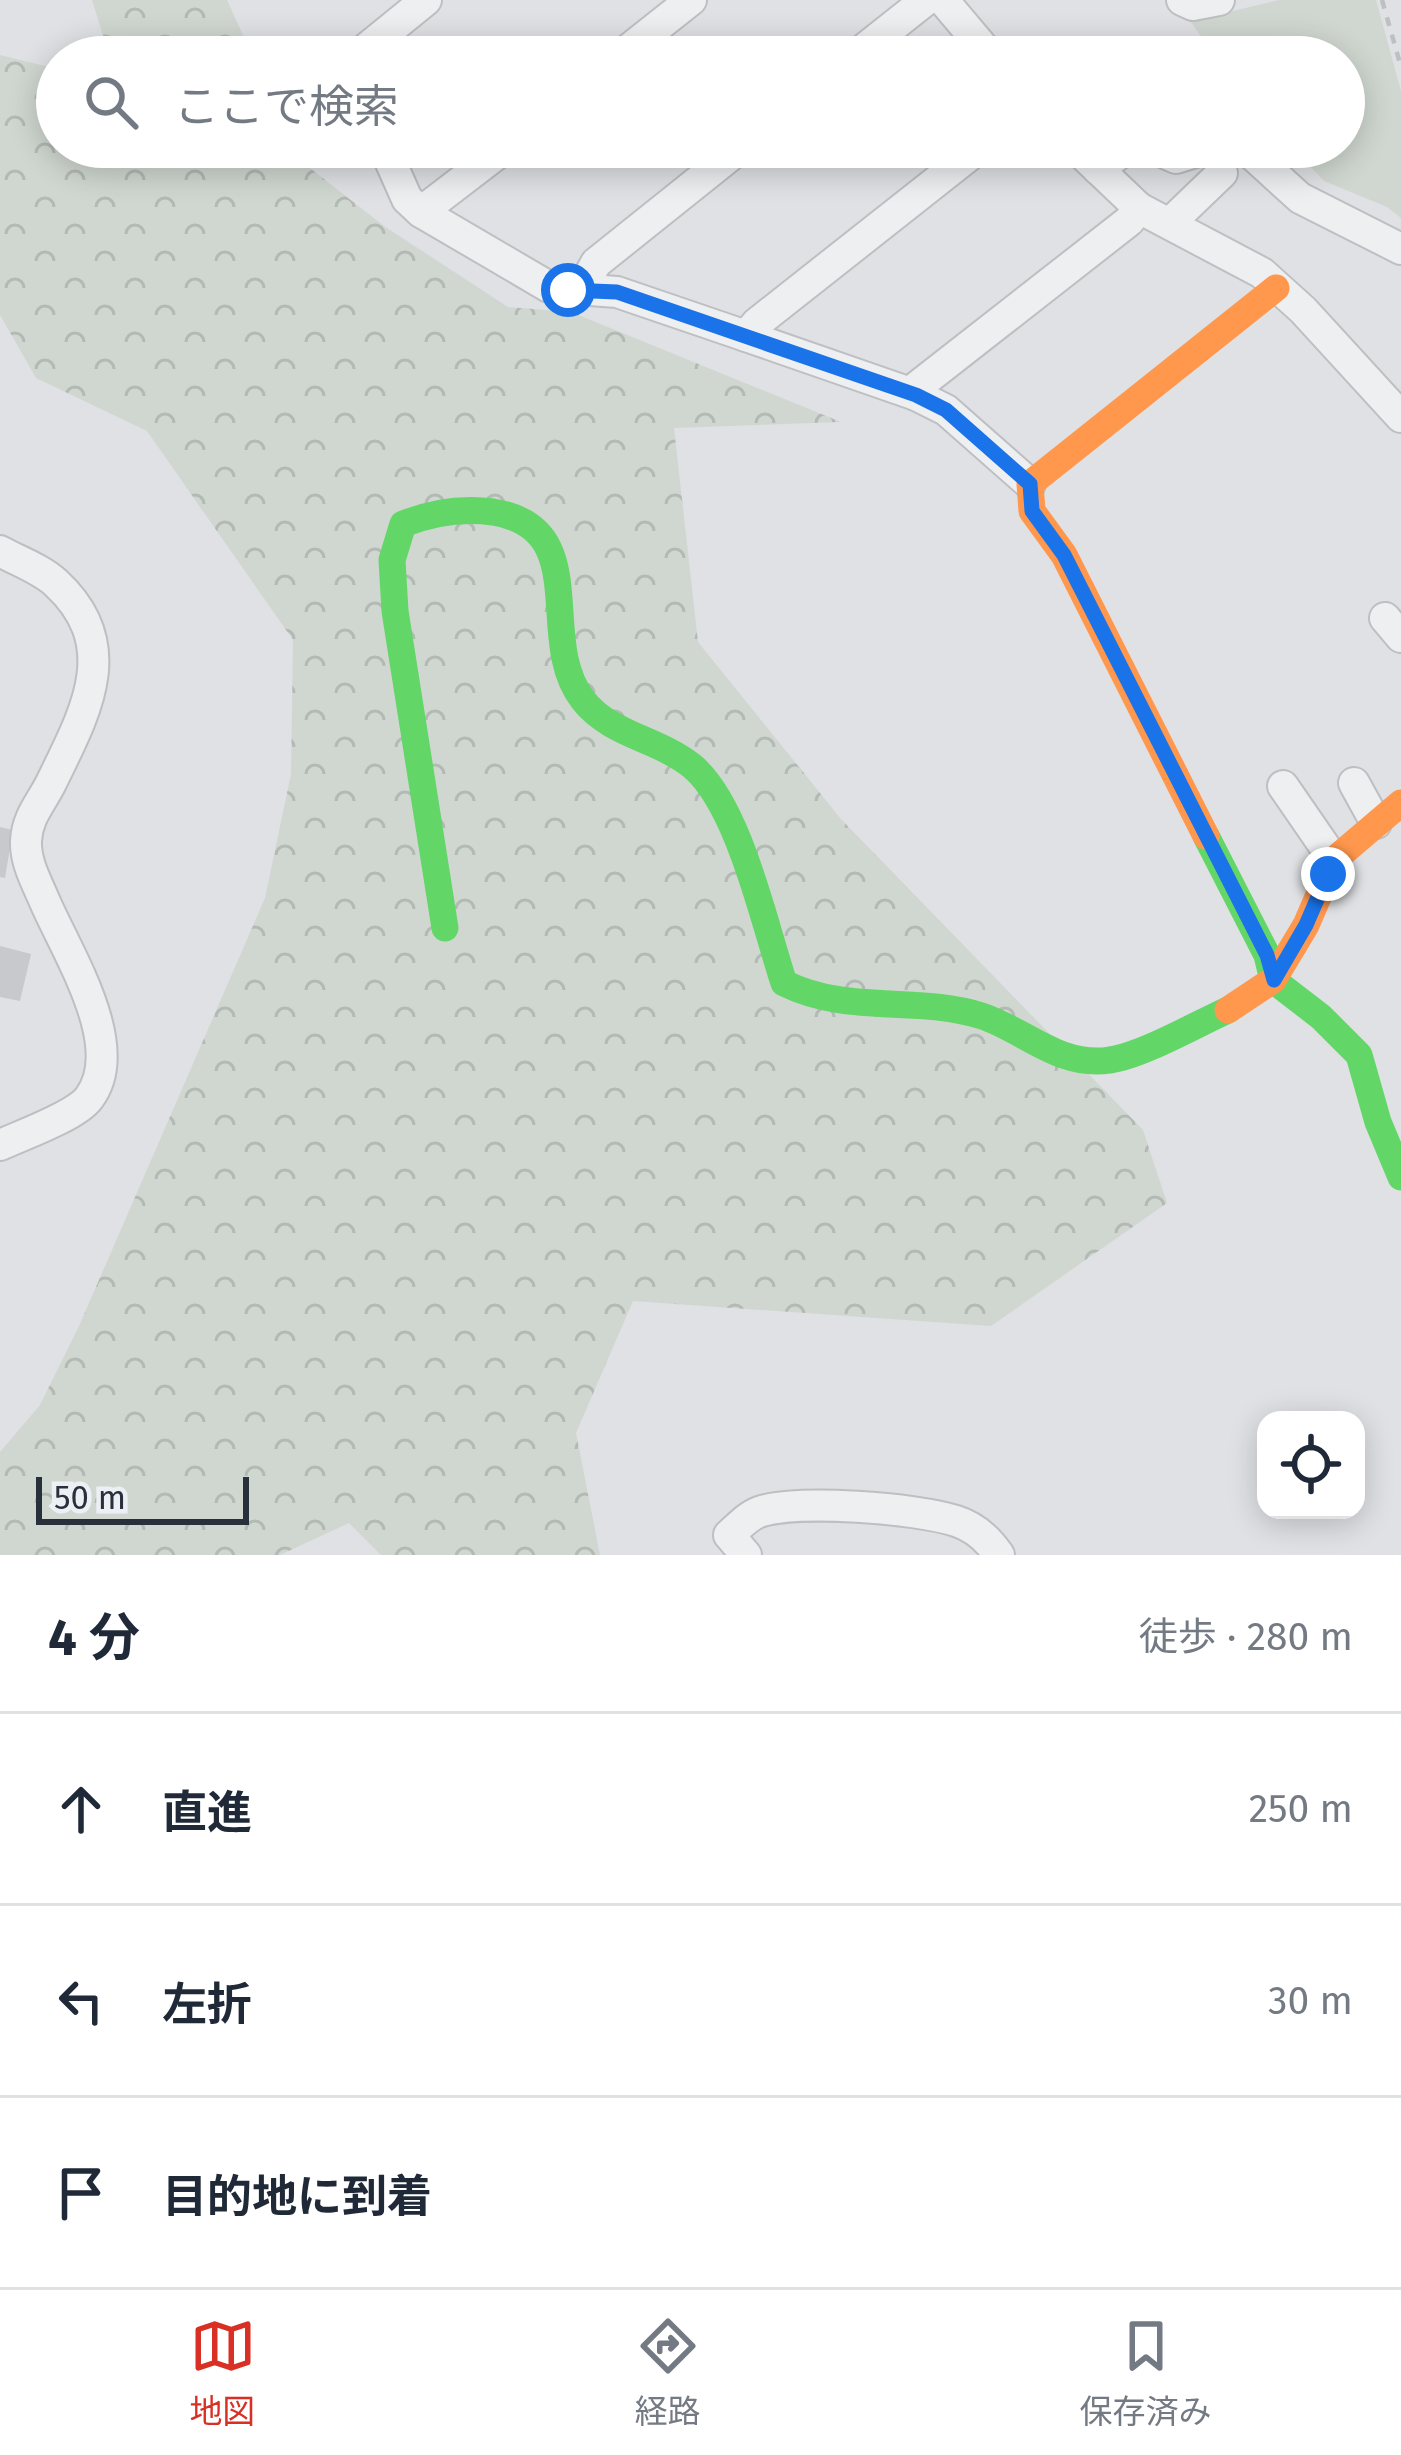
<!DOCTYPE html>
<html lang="ja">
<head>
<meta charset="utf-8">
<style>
	:root { --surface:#fff; --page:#f2f2f3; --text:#1f2937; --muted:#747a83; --line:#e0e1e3; --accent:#d93025 }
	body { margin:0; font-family:"Fira Sans","Noto Sans JP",sans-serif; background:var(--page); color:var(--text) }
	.controls { position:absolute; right:36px; bottom:36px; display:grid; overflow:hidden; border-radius:24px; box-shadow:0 6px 30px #0003 }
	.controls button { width:108px; height:108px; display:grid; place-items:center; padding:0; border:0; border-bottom:3px solid var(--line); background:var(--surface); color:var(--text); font:60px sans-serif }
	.scale { position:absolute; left:36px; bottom:30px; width:213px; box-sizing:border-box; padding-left:12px; border:6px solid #28303b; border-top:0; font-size:33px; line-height:42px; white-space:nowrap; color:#28303b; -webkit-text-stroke:9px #ecf0f4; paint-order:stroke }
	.stop { position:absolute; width:36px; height:36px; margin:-27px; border:9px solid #1a73e8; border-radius:50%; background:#fff }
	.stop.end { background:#1a73e8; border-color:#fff; box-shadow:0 3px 12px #0008 }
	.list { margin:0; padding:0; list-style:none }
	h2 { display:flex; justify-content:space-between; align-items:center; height:156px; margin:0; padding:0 48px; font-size:51px }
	h2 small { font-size:39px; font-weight:400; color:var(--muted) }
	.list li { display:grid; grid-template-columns:78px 1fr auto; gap:36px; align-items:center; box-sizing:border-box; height:192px; padding:0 48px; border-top:3px solid var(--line) }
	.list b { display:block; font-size:45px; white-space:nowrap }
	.list em { font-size:39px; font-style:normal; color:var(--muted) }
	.icon { flex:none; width:66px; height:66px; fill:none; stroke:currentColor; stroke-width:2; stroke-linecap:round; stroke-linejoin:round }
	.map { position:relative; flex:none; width:1401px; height:1555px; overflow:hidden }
	.search { position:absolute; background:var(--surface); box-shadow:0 6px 30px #0003; left:36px; right:36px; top:36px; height:132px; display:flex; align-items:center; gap:30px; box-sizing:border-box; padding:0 42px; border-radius:66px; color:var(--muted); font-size:45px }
	.sheet { height:732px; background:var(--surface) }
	nav { display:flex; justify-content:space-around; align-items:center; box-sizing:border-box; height:168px; border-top:3px solid var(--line); background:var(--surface); font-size:33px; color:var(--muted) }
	nav a { display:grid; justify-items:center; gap:6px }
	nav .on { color:var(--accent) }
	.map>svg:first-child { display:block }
	.forest { fill:url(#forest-crowns) }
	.park { fill:#d0d7d0 }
	.building { fill:#c7c9cc }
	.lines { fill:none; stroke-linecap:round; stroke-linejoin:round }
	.street-casing { stroke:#bdbfc2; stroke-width:34 }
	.path { stroke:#bdc0c2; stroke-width:4.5; stroke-dasharray:9 9; stroke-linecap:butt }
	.street { stroke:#eeeff1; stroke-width:30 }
	.fast { stroke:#63d668; stroke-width:27 }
	.slow { stroke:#ff974d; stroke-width:27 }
	.route { stroke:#1a73e8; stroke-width:15 }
</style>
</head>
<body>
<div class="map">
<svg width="1401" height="1555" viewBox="0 0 1401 1555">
	<defs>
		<pattern id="forest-crowns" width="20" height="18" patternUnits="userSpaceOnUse" patternTransform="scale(3)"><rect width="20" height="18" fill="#d0d7d0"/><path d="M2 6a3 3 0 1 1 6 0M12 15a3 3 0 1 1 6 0" fill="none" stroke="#b3b9b4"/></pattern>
	</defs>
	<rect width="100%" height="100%" fill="#dfe1e4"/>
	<g class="forest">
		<polygon points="92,0 227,0 253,57 86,57 105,42"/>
		<polygon points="0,55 57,69 57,147 283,147 384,226 508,307 571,312 841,422 674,428 698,642 841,819 1143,1130 1167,1203 991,1326 633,1301 576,1433 600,1555 381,1555 349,1523 280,1555 0,1555 0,1452 40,1405 79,1326 265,898 291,774 293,640 147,431 36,378 0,315"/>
	</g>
	<polygon class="park" points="1279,0 1376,0 1401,91 1401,218 1387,207 1324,181 1292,147 1344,147 1344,57 1216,57 1190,21"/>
	<g class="building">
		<polygon points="0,827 13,830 5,878 0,877"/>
		<polygon points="0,946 31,954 20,1001 0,997"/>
	</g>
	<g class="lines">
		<g class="street-casing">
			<g id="street">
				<polyline points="943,0 991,57"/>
				<polyline points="1182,0 1193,5 1219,0"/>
				<polyline points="356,57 426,0"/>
				<polyline points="619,57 691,0"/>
				<polyline points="854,57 926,0"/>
				<polyline points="384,147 407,199 421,212 549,287 617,292 746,336"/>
				<polyline points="1075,147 1139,208 1262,273 1303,310 1401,417"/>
				<polyline points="1151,147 1176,158 1212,147"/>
				<polyline points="1244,147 1300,198 1401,249"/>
				<polyline points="1098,169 1129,147"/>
				<polyline points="421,212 506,147"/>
				<polyline points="1170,223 1222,173"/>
				<polyline points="581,290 596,263 741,147"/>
				<polyline points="916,395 746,336 757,323 980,147"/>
				<polyline points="1030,484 946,410 916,395 918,386 1129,221 1139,208"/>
				<path d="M0,551C18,561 41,569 56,583C124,646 85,713 51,783C41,803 27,817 26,841C25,862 37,883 45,902C67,953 128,1047 89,1098C76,1116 22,1135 0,1145"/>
				<polyline points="1385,618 1401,637"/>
				<polyline points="1354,783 1376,823"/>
				<polyline points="1283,786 1334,860"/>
				<path d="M746,1555L729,1535C738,1527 748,1516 759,1512C798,1499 916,1508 956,1521C975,1527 988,1539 999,1555"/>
			</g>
		</g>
		<polyline class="path" points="1382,0 1401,67"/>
		<use href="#street" class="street"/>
		<g class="fast">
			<polyline points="1206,836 1267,955 1273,980 1321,1017 1359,1055 1378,1122 1401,1177"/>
			<path d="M445,928L395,611L392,560L403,524C431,513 463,508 493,512C595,528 535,639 583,700C610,735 659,739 692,766C739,805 764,923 784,983C848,1015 916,995 982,1016C1026,1031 1060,1068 1110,1060C1141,1056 1197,1024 1228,1010"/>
		</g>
		<g class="slow">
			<polyline points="1206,836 1064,555 1032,511 1030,484 1276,288"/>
			<polyline points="1228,1010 1273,980 1306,925 1334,860 1401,803"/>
		</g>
	</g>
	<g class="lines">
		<polyline class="route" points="568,290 617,292 916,395 946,410 1030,484 1032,511 1064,555 1267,955 1274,980 1306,925 1328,874"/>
	</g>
</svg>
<div class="controls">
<button><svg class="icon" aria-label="locate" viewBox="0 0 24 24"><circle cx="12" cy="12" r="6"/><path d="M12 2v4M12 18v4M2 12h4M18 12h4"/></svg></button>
</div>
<div class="scale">50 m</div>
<div class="stop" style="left:568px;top:290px"></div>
<div class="stop end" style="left:1328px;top:874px"></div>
<div class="search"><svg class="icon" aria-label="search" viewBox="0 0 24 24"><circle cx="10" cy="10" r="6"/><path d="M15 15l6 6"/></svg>ここで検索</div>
</div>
<section class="sheet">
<h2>4 分<small>徒歩 · 280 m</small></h2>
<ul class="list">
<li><svg class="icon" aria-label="ahead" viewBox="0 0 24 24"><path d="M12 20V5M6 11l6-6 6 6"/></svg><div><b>直進</b></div><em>250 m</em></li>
<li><svg class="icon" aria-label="left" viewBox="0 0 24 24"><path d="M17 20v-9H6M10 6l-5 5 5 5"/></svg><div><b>左折</b></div><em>30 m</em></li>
<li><svg class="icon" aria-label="arrive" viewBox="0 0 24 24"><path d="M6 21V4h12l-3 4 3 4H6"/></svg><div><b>目的地に到着</b></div></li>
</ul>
</section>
<nav>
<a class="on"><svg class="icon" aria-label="map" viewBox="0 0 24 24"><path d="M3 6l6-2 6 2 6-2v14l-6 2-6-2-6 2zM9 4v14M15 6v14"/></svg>地図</a>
<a><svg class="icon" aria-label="directions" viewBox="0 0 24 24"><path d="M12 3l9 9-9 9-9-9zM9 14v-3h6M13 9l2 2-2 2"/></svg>経路</a>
<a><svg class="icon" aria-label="saved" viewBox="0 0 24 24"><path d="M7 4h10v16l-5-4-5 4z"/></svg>保存済み</a>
</nav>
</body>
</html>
